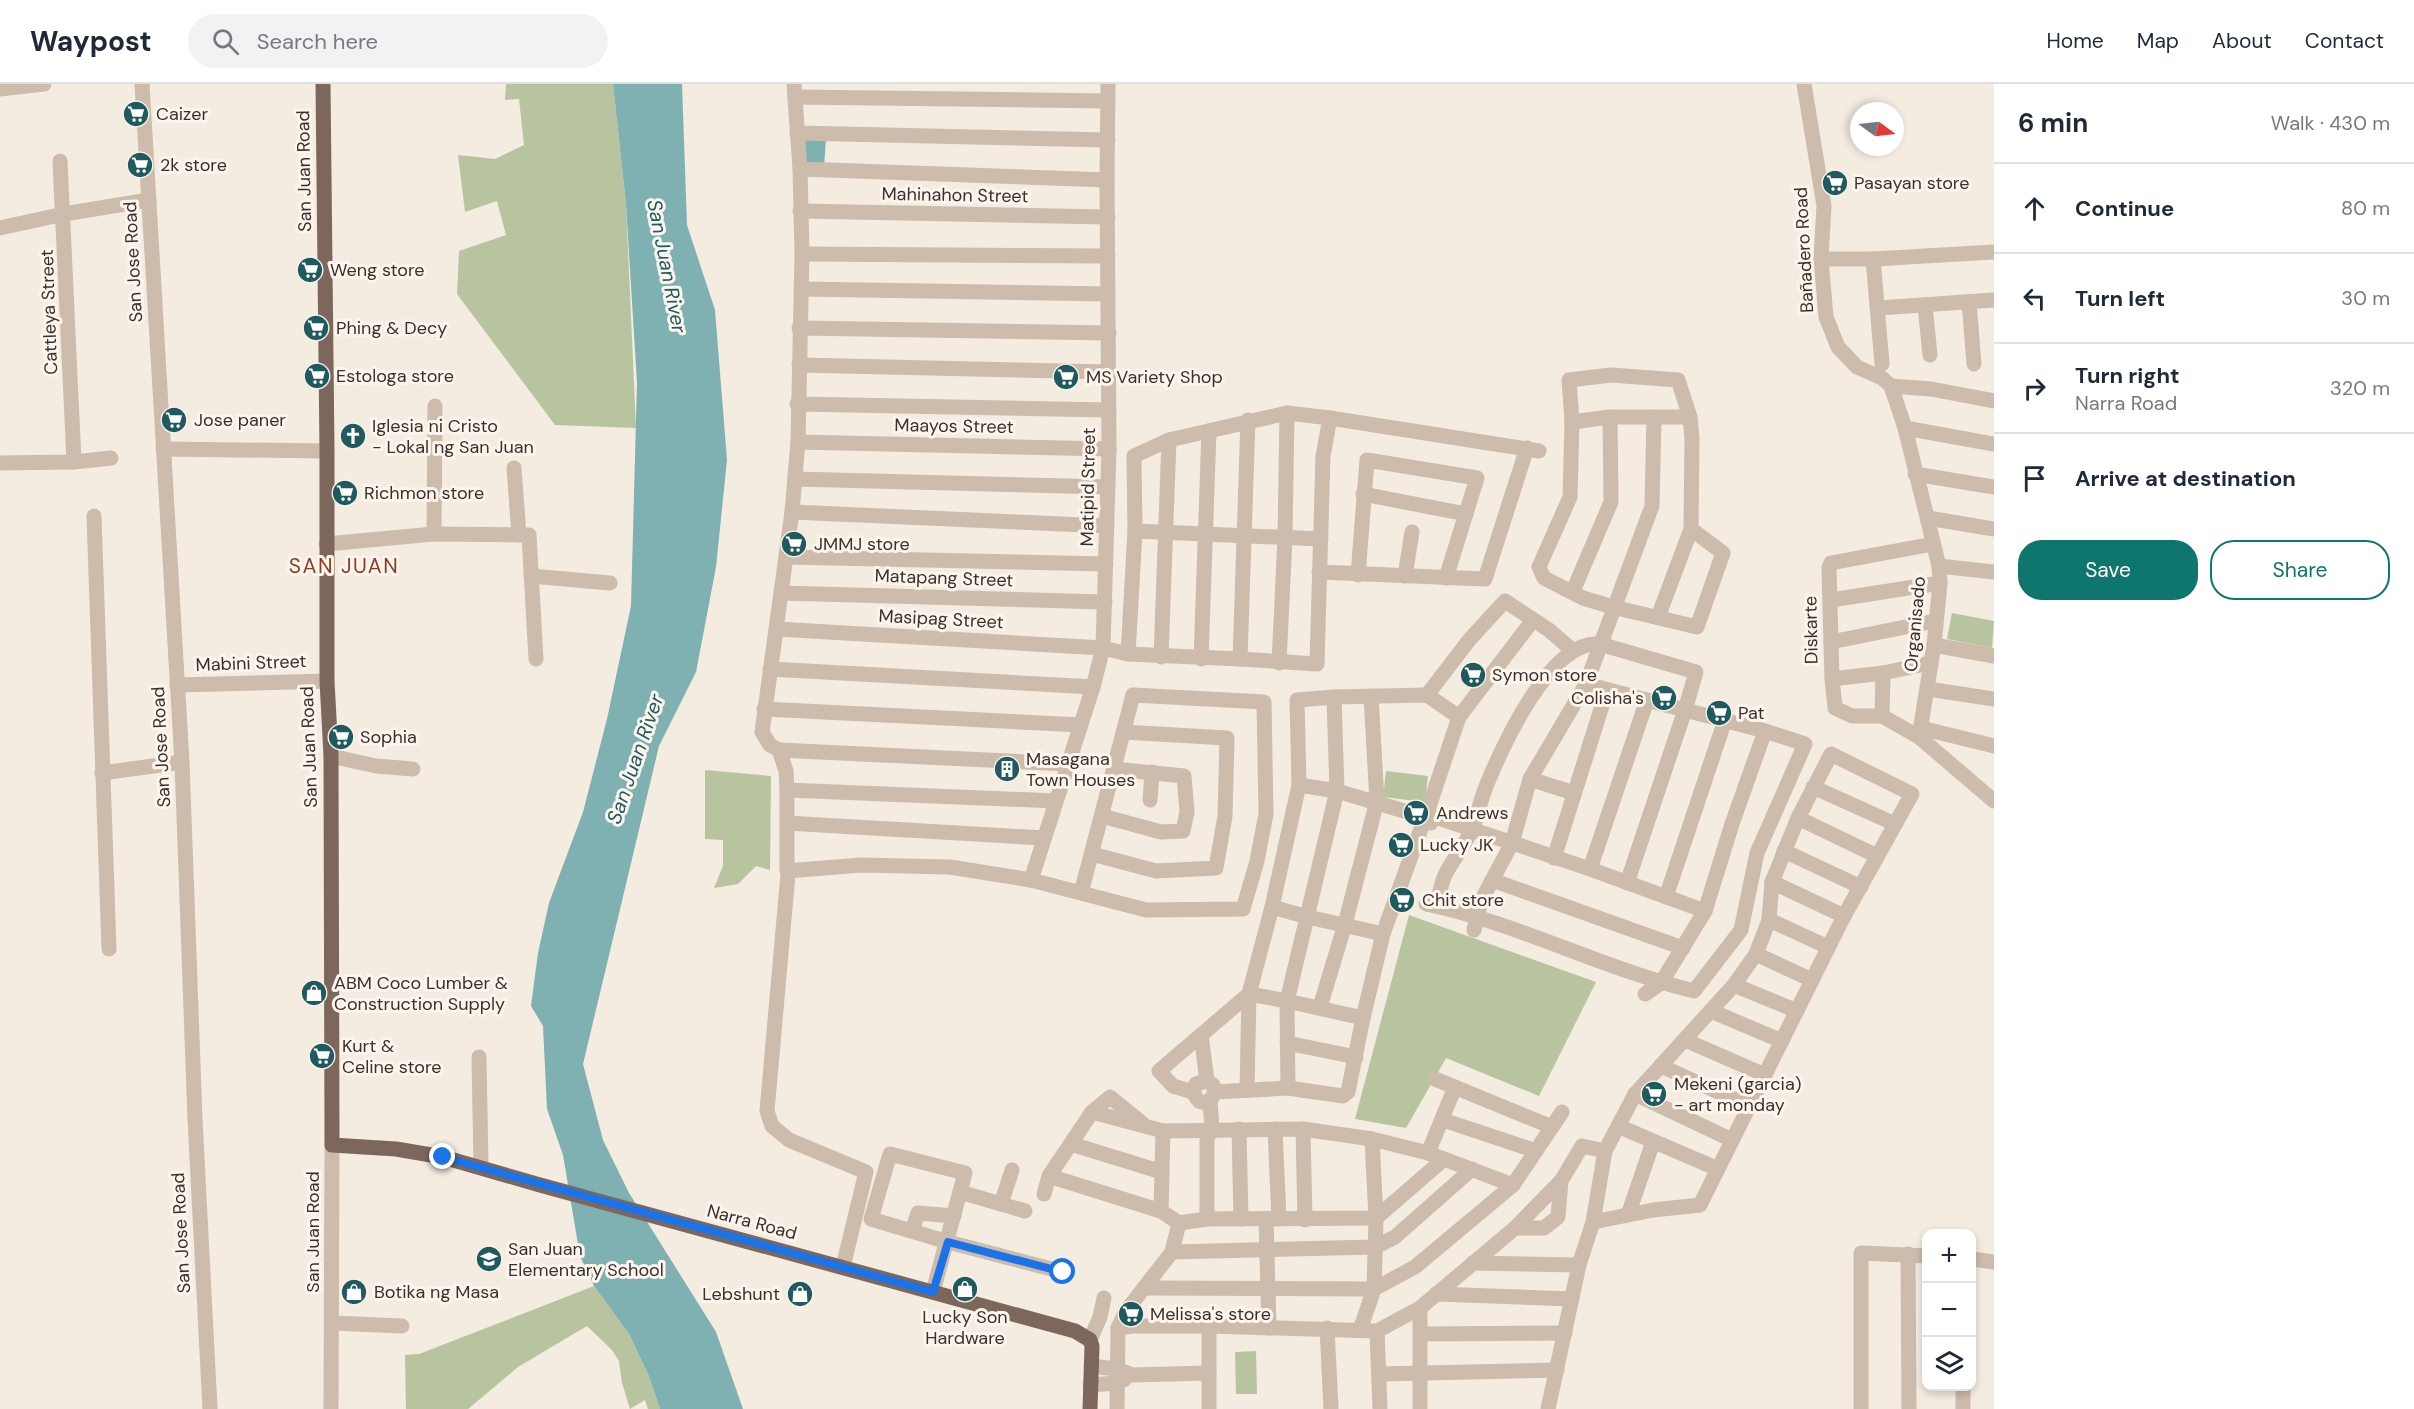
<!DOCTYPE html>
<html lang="en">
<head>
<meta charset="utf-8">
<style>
	:root { --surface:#fff; --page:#f2f2f3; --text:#1f2937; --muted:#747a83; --line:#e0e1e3; --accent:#0f766e }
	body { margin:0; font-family:"DM Sans",sans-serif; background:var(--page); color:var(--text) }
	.controls { position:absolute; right:18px; bottom:18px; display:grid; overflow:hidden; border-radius:12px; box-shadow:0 3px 9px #0003 }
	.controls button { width:54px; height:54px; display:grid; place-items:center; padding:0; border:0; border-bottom:2px solid var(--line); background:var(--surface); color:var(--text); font:30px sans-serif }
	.compass { position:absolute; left:1850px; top:18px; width:54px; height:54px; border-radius:50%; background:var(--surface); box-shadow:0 3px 9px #0003; rotate:105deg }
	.stop { position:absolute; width:18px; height:18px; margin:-14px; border:4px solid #1a73e8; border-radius:50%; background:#fff }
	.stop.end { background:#1a73e8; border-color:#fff; box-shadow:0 2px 6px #0008 }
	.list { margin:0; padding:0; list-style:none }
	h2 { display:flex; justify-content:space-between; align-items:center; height:78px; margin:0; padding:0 24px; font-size:26px }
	h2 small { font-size:20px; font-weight:400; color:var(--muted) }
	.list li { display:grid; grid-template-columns:39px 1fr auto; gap:18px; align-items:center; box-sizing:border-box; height:90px; padding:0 24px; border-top:2px solid var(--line) }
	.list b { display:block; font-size:22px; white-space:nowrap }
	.list p { margin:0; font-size:20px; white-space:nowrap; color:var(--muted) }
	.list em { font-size:20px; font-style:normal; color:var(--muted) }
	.actions { display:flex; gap:12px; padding:18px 24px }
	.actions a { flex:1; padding:14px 0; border:2px solid var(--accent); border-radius:24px; text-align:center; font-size:21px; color:var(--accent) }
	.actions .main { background:var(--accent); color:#fff }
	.icon { flex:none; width:33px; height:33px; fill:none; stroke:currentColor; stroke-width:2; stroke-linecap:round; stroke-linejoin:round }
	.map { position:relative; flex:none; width:1994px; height:1325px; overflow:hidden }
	header { display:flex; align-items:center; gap:36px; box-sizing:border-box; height:84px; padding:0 30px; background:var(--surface); border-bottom:2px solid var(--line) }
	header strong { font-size:28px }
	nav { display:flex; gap:33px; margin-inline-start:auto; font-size:21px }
	.search { width:420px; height:54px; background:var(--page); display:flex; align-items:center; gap:15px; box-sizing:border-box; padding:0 21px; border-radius:33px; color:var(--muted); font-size:22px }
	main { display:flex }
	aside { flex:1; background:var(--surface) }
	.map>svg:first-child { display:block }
	.green { fill:#b8c4a0 }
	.water { fill:#7fb0b2 }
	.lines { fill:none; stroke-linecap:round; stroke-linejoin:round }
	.minor { stroke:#cdbbac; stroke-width:15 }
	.major { stroke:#7d675c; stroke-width:15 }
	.route { stroke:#1a73e8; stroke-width:8 }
	.labels { text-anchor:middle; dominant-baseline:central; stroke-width:6; stroke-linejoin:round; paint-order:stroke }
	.poi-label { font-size:18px; fill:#3b302b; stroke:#fbf5ee; text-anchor:start }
	.street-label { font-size:18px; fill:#3b302b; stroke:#fbf5ee }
	.water-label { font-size:20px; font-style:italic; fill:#1f5a5e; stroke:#fbf5ee }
	.quarter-label { font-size:21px; letter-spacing:1.5px; fill:#8c3b22; stroke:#fbf5ee }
</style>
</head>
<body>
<header>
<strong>Waypost</strong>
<div class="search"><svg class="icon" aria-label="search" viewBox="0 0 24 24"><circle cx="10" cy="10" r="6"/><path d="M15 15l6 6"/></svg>Search here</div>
<nav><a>Home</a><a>Map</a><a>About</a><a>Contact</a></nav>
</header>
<main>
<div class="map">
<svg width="1994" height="1325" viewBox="0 0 1994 1325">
	<rect width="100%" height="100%" fill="#f4ebe1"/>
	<g class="green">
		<polygon points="506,0 613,0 626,120 636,344 555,341 457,210 459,167 506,151 497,117 465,128 458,71 495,75 524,61 519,15 505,16"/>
		<polygon points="1952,529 1994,537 1992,564 1947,555"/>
		<polygon points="705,686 771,692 770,786 756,782 738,800 714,804 723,782 723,756 705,755"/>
		<polygon points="1386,687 1428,692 1425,718 1383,713"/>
		<polygon points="1409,831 1596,898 1539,1012 1446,974 1406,1044 1355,1035"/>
		<polygon points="594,1202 629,1250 648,1290 660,1325 648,1325 645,1316 630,1325 622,1299 619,1277 612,1266 587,1242 518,1283 468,1325 406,1325 405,1271 419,1270"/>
		<polygon points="1256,1267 1257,1310 1236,1310 1235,1268"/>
	</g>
	<g class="water">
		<polygon points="613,0 682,0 687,141 715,226 727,376 716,483 696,588 659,662 583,980 603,1056 629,1109 716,1248 743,1325 660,1325 648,1290 629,1250 594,1202 580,1172 563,1071 547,1025 543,942 531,922 538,869 549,819 583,728 607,635 631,522 637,299 626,120"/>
		<polygon points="804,55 826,55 824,83 804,84"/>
	</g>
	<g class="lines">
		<g class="minor">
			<polyline points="142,0 182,678 195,1035 210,1325"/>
			<polyline points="794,0 800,85 802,170 798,358 792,428 762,648 770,661 779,666 786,687 787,706 787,787 861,781 950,783 1031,796 1146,826 1243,825 1257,777 1266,730 1264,618 1133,611 1081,809"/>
			<polyline points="1804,0 1824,122 1821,175 1826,233 1838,263 1857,283 1882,294 1891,302 1905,344 1939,482 1940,499 1934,561 1919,653"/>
			<polyline points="0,5 44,0"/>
			<polyline points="795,13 1108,17"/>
			<polyline points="797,49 1108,56"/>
			<polyline points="60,77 74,378"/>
			<polyline points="800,85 1107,96"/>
			<polyline points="800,127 1108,133"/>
			<polyline points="0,144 64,130 149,116"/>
			<polyline points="802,170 1108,172"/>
			<polyline points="1821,175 1873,175 1994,168"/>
			<polyline points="1873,175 1882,280"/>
			<polyline points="801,205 1108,210"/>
			<polyline points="1969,218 1974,280"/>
			<polyline points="1925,222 1930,271"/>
			<polyline points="1878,224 1994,216"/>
			<polyline points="799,244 1109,249"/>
			<polyline points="799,281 1109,288"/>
			<polyline points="1891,302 1931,305 1994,317"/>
			<polyline points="797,320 1109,326"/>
			<polyline points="1572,338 1610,333 1690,333"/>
			<polyline points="1905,344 1994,360"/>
			<polyline points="798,358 1109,365"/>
			<polyline points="163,365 327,367"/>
			<polyline points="0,379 74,378 111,374"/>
			<polyline points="514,384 519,451"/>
			<polyline points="1915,390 1994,403"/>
			<polyline points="795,395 1108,403"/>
			<polyline points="1363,410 1466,430"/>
			<polyline points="792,428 1107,442"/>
			<polyline points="94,432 109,865"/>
			<polyline points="1928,434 1994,445"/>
			<polyline points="1135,447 1321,455"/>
			<polyline points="434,450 435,322"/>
			<polyline points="326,460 434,450 529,451 536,575"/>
			<polyline points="1933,460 1831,479 1829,484 1832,595 1835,624 1852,632 1882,632 1919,653 1994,717"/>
			<polyline points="786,473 1106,480"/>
			<polyline points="1939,482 1994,488"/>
			<polyline points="1319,488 1485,495 1527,364"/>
			<polyline points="1358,491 1367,376 1477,394 1446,494"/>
			<polyline points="531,492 610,499"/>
			<polyline points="1405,492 1412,448"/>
			<polyline points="1573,507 1611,418 1610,333"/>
			<polyline points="781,509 1105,518"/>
			<polyline points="1831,516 1940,499"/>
			<polyline points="1658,533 1691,445 1692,355 1690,333 1678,296 1611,291 1569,296 1572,338 1570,413 1539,483 1544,494 1583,514 1613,523 1697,543 1723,469 1691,445"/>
			<polyline points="776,545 1103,564 1128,570 1240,575 1317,580 1323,372 1330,334"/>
			<polyline points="1831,558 1935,537"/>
			<polyline points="1934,561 1994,572"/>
			<polyline points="1128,570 1135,447 1134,372 1169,356 1287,329 1330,334 1539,367"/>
			<polyline points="1161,573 1169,356"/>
			<polyline points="1201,575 1209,347"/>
			<polyline points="1240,575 1248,336"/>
			<polyline points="1279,579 1285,454 1287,329"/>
			<polyline points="770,585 1093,603"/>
			<polyline points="1832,595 1883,589 1930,579"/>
			<polyline points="177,601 327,597"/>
			<polyline points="1928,605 1994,615"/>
			<polyline points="1427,611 1470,555 1505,517 1549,546 1572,566"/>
			<polyline points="764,625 1081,641"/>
			<polyline points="1882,632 1883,589"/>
			<polyline points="1921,644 1994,662"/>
			<polyline points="779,666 1068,680"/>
			<polyline points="331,672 376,682 413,685"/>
			<polyline points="102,689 182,678"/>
			<polyline points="1530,695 1574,709"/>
			<polyline points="1299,701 1337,707 1421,732"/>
			<polyline points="1813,703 1895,740"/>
			<polyline points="787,706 1056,717"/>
			<polyline points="1150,716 1152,688"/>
			<polyline points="1102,732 1161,748 1183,747 1187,728 1184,692 1114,685"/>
			<polyline points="1435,733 1590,785 1705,827"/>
			<polyline points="1798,734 1877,772"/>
			<polyline points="787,739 1044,754"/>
			<polyline points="1431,739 1423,739 1421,732 1428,726 1459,633 1533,536"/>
			<polyline points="1784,767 1861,803"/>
			<polyline points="1092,770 1156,787 1216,784 1225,732 1227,654 1123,648"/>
			<polyline points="1554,774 1607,606"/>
			<polyline points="1590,785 1647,616"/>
			<polyline points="788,790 767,1027 772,1042 789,1056 866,1088 843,1183"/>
			<polyline points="1031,796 1093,603 1103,564 1109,365 1107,96 1108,0"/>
			<polyline points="1492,796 1683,864"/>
			<polyline points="1772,798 1844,832"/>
			<polyline points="1666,813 1725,636"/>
			<path d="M1426,820C1518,839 1603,885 1694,907L1741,846L1757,769L1805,660L1765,647L1586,600"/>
			<path d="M1436,822C1439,812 1441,800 1445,791C1453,775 1466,760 1473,743C1478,729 1481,714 1487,700C1503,661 1551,555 1600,560L1696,588L1685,626L1627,799"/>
			<polyline points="1272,823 1308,833 1383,850"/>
			<polyline points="1769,836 1828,863"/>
			<polyline points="1474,846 1481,817 1512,759 1530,695 1586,600 1652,422 1654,333"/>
			<polyline points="1756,870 1812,896"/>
			<polyline points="1734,901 1797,927"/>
			<polyline points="1645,910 1661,899 1705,827 1732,740 1765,647"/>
			<polyline points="1320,923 1345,840 1377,717 1371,612"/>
			<polyline points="1711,927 1782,957"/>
			<polyline points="1201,951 1207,997"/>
			<polyline points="1685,956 1765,991"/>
			<polyline points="1287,959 1356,973"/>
			<polyline points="479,973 481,1083"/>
			<polyline points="1661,982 1749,1022"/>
			<polyline points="1435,995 1552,1043"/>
			<polyline points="1288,1004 1343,1012 1348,1008 1363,934 1383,850 1423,739"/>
			<polyline points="1247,1006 1249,910 1272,823 1299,701 1297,616 1334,613 1427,611 1459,633"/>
			<path d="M1193,1008L1196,1000L1207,997L1213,1001L1215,1008L1210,1017C1200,1021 1197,1016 1193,1008L1173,1002L1159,987L1249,910L1287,917L1337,707L1334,613"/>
			<polyline points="1215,1008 1288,1004 1287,917 1363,934"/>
			<polyline points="1635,1010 1732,1056"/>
			<polyline points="1092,1028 1163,1047 1303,1045 1372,1055 1428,1069 1513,1101"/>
			<polyline points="1443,1036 1536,1067"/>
			<polyline points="1618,1042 1718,1085"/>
			<polyline points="1239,1045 1241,1135"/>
			<polyline points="1275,1045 1279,1135"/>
			<polyline points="1303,1045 1305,1136"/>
			<polyline points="1071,1060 1162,1088"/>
			<polyline points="1428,1069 1455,1003"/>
			<polyline points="1049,1092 1161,1127 1179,1139 1207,1135 1376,1134 1444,1075"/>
			<polyline points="960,1108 1025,1127"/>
			<polyline points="1044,1110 1049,1092 1092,1028 1110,1013 1142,1039"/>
			<polyline points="1001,1120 1012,1086"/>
			<polyline points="1161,1127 1163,1047"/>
			<polyline points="1628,1131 1653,1058"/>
			<polyline points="1207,1135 1207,1054 1212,1045 1210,1017"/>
			<polyline points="1266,1135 1269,1244"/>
			<polyline points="1515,1144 1544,1144 1558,1133 1561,1097"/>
			<polyline points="912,1147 918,1129 954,1132"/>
			<polyline points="1172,1168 1375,1163 1395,1153 1472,1085"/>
			<polyline points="1908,1170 1909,1325"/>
			<polyline points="1972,1175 1994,1178"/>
			<polyline points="1473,1179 1579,1181"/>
			<polyline points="1144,1204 1374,1205 1415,1183 1513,1101 1562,1028"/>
			<polyline points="933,1208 965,1089 890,1070 871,1135 948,1158 1063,1188"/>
			<polyline points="1436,1210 1572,1215"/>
			<polyline points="333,1239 402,1242"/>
			<polyline points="1118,1244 1133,1242 1209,1242 1377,1247 1420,1224 1515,1144 1561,1097 1582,1062 1605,1067"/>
			<polyline points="1327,1244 1331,1325"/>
			<polyline points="1360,1246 1374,1205 1376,1134 1372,1055"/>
			<polyline points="1377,1247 1380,1325"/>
			<polyline points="1421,1250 1565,1249"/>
			<polyline points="1090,1256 1100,1233 1104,1214"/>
			<polyline points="1091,1282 1116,1285 1133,1291 1209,1289"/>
			<polyline points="1379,1290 1557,1286"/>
			<polyline points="1090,1301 1117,1299 1125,1295"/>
			<polyline points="1963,1302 1963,1325"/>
			<polyline points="331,1325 332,1061"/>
			<polyline points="1117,1325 1118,1244 1126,1227 1172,1168 1179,1139"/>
			<polyline points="1209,1325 1209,1242"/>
			<polyline points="1420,1325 1420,1224"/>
			<polyline points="1548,1325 1579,1181 1593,1138 1605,1067 1635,1010 1734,901 1756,870 1769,836 1772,798 1798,734 1831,670 1912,710 1844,832 1700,1121 1653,1126 1593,1138"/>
			<polyline points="1861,1325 1861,1169 1926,1172"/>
		</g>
		<polyline class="major" points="323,0 327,367 327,597 331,672 332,1061 396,1065 443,1073 540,1101 1075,1247 1090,1256 1092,1262 1090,1325"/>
	</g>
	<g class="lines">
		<polyline class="route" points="443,1073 933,1208 948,1158 1063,1188"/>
	</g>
	<defs>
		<g id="supermarket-disc" transform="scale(1.35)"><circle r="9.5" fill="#1f5a5e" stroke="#fbf5ee"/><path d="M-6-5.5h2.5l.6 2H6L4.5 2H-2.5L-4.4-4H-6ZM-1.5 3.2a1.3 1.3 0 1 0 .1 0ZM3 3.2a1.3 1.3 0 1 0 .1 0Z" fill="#fff"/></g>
		<g id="church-disc" transform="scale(1.35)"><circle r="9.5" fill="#1f5a5e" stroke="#fbf5ee"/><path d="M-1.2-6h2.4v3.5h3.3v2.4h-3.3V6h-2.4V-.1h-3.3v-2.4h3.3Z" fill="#fff"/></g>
		<g id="building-disc" transform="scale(1.35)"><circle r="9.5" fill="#1f5a5e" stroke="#fbf5ee"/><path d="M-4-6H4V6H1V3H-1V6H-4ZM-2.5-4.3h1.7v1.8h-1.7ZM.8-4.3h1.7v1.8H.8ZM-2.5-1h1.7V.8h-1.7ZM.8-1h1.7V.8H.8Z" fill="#fff"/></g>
		<g id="shop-disc" transform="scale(1.35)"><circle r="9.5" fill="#1f5a5e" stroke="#fbf5ee"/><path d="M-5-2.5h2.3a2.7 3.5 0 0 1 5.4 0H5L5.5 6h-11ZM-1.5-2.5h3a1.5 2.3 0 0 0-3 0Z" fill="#fff"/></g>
		<g id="school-disc" transform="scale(1.35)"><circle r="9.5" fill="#1f5a5e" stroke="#fbf5ee"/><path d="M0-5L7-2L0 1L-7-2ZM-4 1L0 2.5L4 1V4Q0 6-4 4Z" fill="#fff"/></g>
	</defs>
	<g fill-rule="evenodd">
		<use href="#supermarket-disc" x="136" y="30"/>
		<use href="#supermarket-disc" x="140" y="81"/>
		<use href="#supermarket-disc" x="1835" y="99"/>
		<use href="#supermarket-disc" x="310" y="186"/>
		<use href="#supermarket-disc" x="316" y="244"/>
		<use href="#supermarket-disc" x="317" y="292"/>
		<use href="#supermarket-disc" x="1066" y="293"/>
		<use href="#supermarket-disc" x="174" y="336"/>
		<use href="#church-disc" x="353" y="352"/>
		<use href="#supermarket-disc" x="345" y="409"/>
		<use href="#supermarket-disc" x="794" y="460"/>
		<use href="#supermarket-disc" x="1473" y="591"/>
		<use href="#supermarket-disc" x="1664" y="614"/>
		<use href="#supermarket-disc" x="1719" y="629"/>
		<use href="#supermarket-disc" x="341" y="653"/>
		<use href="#building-disc" x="1007" y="685"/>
		<use href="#supermarket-disc" x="1416" y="729"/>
		<use href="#supermarket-disc" x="1401" y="761"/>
		<use href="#supermarket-disc" x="1402" y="816"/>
		<use href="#shop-disc" x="314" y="909"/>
		<use href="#supermarket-disc" x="322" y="972"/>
		<use href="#supermarket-disc" x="1654" y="1010"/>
		<use href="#school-disc" x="489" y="1175"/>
		<use href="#shop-disc" x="965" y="1205"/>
		<use href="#shop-disc" x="354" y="1208"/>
		<use href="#shop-disc" x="800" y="1210"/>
		<use href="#supermarket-disc" x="1131" y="1230"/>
	</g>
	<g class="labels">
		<g class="poi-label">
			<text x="156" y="30">Caizer</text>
			<text x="160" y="81">2k store</text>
			<text x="1854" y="99">Pasayan store</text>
			<text x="330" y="186">Weng store</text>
			<text x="336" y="244">Phing &amp; Decy</text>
			<text x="336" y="292">Estologa store</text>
			<text x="1086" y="293">MS Variety Shop</text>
			<text x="194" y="336">Jose paner</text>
			<text x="372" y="342">Iglesia ni Cristo<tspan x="372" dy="21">- Lokal ng San Juan</tspan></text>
			<text x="364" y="409">Richmon store</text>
			<text x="814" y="460">JMMJ store</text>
			<text x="1492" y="591">Symon store</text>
			<text x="1644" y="614" text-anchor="end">Colisha's</text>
			<text x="1738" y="629">Pat</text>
			<text x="360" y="653">Sophia</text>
			<text x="1026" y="675">Masagana<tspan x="1026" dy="21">Town Houses</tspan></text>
			<text x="1436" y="729">Andrews</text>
			<text x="1420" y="761">Lucky JK</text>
			<text x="1422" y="816">Chit store</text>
			<text x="334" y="899">ABM Coco Lumber &amp;<tspan x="334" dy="21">Construction Supply</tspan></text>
			<text x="342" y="962">Kurt &amp;<tspan x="342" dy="21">Celine store</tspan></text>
			<text x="1674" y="1000">Mekeni (garcia)<tspan x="1674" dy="21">- art monday</tspan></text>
			<text x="508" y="1165">San Juan<tspan x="508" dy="21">Elementary School</tspan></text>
			<text x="374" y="1208">Botika ng Masa</text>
			<text x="780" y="1210" text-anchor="end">Lebshunt</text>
			<text x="1150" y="1230">Melissa's store</text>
			<text x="965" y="1233" text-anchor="middle">Lucky Son<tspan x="965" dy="21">Hardware</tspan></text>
		</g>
		<g class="street-label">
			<text transform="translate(304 87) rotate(-91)">San Juan Road</text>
			<text transform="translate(955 111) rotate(1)">Mahinahon Street</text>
			<text transform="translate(1804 166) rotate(-93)">Bañadero Road</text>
			<text transform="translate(133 178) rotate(-93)">San Jose Road</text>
			<text transform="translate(49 228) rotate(-92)">Cattleya Street</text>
			<text transform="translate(954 342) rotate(1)">Maayos Street</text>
			<text transform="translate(1088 403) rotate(-89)">Matipid Street</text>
			<text transform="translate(944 494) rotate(2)">Matapang Street</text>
			<text transform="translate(941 535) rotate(3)">Masipag Street</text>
			<text transform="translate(1915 540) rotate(-85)">Organisado</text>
			<text transform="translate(1811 546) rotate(-91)">Diskarte</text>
			<text transform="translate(251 579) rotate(-2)">Mabini Street</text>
			<text transform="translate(161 663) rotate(-93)">San Jose Road</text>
			<text transform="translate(309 663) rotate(-92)">San Juan Road</text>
			<text transform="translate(752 1138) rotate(15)">Narra Road</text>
			<text transform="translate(313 1148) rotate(-90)">San Juan Road</text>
			<text transform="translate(181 1149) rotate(-93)">San Jose Road</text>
		</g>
		<g class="water-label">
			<text transform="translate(667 182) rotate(79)">San Juan River</text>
			<text transform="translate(635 675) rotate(-71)">San Juan River</text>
		</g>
		<g class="quarter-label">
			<text x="344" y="482">SAN JUAN</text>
		</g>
	</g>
</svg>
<div class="controls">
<button>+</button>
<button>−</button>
<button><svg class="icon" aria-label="layers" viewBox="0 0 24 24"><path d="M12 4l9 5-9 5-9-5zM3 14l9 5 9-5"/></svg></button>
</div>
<svg class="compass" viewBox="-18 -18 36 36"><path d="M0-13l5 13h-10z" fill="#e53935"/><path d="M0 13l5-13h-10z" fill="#747a83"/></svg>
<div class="stop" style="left:1063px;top:1188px"></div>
<div class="stop end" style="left:443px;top:1073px"></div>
</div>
<aside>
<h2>6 min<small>Walk · 430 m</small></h2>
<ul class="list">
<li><svg class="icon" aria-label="ahead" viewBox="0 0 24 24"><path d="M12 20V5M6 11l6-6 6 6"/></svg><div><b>Continue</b></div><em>80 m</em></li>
<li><svg class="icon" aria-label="left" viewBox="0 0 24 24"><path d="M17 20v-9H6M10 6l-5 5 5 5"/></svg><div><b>Turn left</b></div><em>30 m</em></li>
<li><svg class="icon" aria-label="right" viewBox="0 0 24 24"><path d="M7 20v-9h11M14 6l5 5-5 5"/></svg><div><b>Turn right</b><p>Narra Road</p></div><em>320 m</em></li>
<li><svg class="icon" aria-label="arrive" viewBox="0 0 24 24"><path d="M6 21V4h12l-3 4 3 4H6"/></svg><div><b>Arrive at destination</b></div></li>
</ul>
<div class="actions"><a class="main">Save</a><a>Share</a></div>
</aside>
</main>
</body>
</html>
